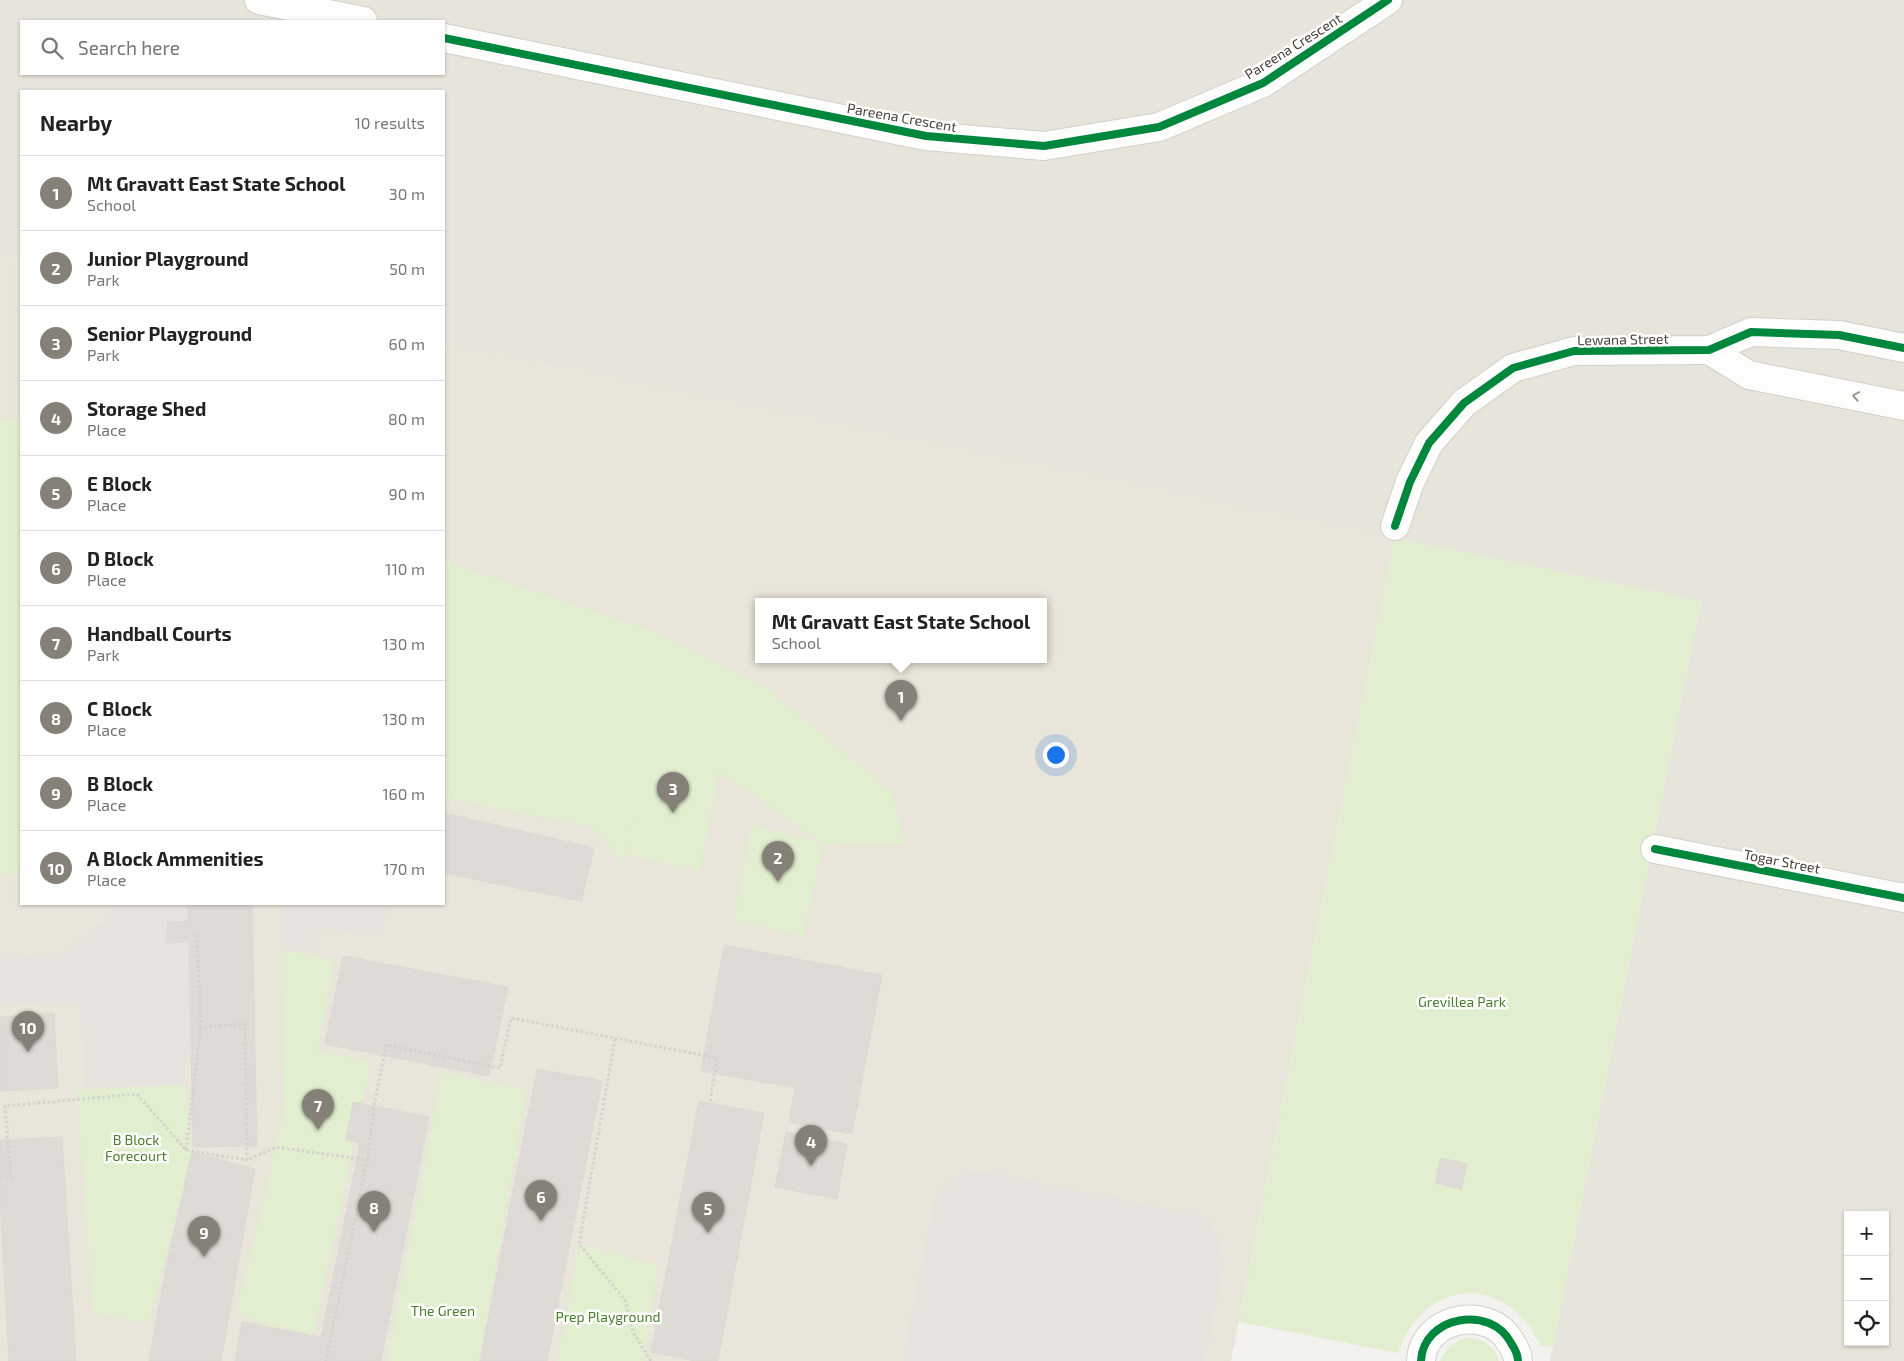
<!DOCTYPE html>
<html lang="en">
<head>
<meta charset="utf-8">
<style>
	:root { --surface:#fff; --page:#f6f6f6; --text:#222; --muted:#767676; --line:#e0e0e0; --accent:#868178 }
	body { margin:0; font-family:"Exo 2",sans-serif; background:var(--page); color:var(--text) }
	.controls { position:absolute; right:15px; bottom:15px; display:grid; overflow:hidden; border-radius:0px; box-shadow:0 1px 4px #0004 }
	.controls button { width:45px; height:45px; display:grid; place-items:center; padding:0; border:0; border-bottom:1px solid var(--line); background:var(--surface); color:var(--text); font:25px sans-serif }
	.you { position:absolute; left:1055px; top:754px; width:18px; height:18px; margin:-12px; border:4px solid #fff; border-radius:50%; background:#1a73e8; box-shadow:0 0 0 8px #1a73e833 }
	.badge { display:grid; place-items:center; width:32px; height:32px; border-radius:50%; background:var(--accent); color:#fff; font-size:16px; font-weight:700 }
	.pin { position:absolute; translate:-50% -41px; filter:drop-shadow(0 1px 2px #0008) }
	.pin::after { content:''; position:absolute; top:26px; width:18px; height:15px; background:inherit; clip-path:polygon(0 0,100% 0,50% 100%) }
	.popup { position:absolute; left:755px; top:598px; width:292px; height:65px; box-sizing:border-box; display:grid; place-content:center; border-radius:0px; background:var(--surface); filter:drop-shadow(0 1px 4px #0005); font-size:16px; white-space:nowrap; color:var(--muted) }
	.popup b { font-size:19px; color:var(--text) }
	.popup::after { content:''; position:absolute; left:50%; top:100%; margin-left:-10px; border:10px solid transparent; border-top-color:var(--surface) }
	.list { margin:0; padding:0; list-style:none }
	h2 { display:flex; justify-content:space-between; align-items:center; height:65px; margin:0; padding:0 20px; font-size:21px }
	h2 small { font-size:16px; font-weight:400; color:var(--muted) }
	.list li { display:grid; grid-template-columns:32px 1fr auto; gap:15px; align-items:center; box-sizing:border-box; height:75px; padding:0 20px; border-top:1px solid var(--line) }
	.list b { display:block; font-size:19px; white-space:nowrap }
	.list p { margin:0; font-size:16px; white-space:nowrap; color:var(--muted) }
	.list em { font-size:16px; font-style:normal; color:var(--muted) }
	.icon { flex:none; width:28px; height:28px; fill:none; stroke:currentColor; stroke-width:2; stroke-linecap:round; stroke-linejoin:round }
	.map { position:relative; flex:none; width:1904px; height:1361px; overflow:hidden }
	.search { position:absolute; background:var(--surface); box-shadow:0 1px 4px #0004; left:20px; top:20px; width:425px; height:55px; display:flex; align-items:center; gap:12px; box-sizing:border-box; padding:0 18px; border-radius:0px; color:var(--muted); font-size:19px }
	.panel { position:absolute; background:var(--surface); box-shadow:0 1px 4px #0004; left:20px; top:90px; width:425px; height:815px; border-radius:0px }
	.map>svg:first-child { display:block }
	.residential { fill:#e7e4dc; fill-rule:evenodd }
	.education { fill:#eae5da; fill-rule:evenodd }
	.green { fill:#e1eecf }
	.parking { fill:#e6e3df }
	.building { fill:#dedbd6; stroke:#dcd9d4 }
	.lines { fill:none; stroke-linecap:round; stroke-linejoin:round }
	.minor-casing { stroke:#d2d0cb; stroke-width:30 }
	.path { stroke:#d3d2cc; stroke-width:3; stroke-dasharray:2.5 2.5; stroke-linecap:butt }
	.minor { stroke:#fdfdfc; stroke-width:28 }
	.cycleway-casing { stroke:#fff; stroke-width:11 }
	.cycleway { stroke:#00873e; stroke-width:8 }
	.oneway { stroke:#9b9791 }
	.labels { text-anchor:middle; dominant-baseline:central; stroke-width:5; stroke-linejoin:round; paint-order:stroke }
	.street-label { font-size:14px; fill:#4b4439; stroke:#fff }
	.park-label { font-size:14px; fill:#4a7f2a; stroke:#fff }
</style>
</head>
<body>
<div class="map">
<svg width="1904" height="1361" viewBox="0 0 1904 1361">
	<rect width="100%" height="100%" fill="#f4f2ee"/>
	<path class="residential" d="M0,0H1904V1361H1550L1701,601L444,344V91H21V258L0,253ZM21,21H444V74H21ZM1848,1215H1885V1342H1848Z"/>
	<path class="education" d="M0,253L21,258V904H444V344L1395,538L1231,1361H0ZM758,602H1044V660H758Z"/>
	<g class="green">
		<polygon points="0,418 21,423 21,871 0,876"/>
		<path d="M1395,538L1701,601L1553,1347L1540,1345C1506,1272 1423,1278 1398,1353L1239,1322Z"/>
		<polygon points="444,561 657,633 765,687 892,792 904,844 823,845 803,936 734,920 752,825 822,843 719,771 700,871 627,854 634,812 624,863 592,827 444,798"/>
		<polygon points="281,950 334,960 318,1051 371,1062 313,1336 236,1315 284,1113"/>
		<polygon points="442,1072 527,1090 479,1361 387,1361"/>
		<polygon points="185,1085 192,1152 149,1323 93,1314 77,1090"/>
		<polygon points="579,1244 658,1265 645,1361 557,1361"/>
		<path d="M1469,1337C1485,1340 1494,1346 1499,1361H1440C1447,1347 1454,1341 1469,1337Z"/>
	</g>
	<g class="parking">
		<polygon points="121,904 188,904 188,921 167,922 167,943 189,942 191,1055 185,1056 185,1085 86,1087 79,1005 0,1005 0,958 67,953"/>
		<polygon points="282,904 388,904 381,938 340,930 319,930 318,951 281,950"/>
		<polygon points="986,1171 1207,1217 1219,1239 1224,1266 1205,1361 905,1361 905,1348 934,1200 943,1188 955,1178 970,1172"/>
	</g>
	<g class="building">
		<polygon points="444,813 594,848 581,901 444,873"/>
		<polygon points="188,904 252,904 257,1146 193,1147 189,942 167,943 167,922 188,921"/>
		<polygon points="724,945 882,975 852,1134 789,1122 795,1088 701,1071"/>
		<polygon points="343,956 508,987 489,1076 325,1044"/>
		<polygon points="54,1013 58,1088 0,1091 0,1017"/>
		<polygon points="537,1069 602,1081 547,1361 480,1361"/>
		<polygon points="699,1101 764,1113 718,1361 695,1361 651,1352"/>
		<polygon points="353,1102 429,1117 381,1361 235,1361 242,1322 321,1337 360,1143 346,1140"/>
		<polygon points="786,1132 847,1144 837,1199 775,1187"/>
		<polygon points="62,1137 76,1361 9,1361 0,1201 0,1140"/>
		<polygon points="192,1152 255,1169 221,1361 149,1361 166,1268"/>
		<polygon points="1441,1158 1467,1164 1461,1189 1435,1183"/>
	</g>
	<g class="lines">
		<g class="minor-casing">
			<g id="minor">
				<polyline points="259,0 363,21"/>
				<polyline points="444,38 926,136 1044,146 1159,127 1263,83 1388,0"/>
				<polyline points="1709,350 1749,375 1904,406"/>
				<polyline points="1395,526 1410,482 1429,443 1464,403 1513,368 1574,351 1709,350 1751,332 1839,335 1904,348"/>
				<polyline points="1655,849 1904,898"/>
				<path d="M1421,1361C1423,1316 1491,1304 1511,1343C1515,1349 1518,1354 1518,1361"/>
			</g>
		</g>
		<g class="path">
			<polyline points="197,935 201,1027 245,1024 247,1160 276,1147 367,1160 326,1361"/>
			<polyline points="615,1039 579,1244 625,1300 633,1332 651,1361"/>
			<polyline points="186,1150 201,1027"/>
			<polyline points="367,1160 374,1106 386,1045 500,1068 511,1018 717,1058 710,1102"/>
			<polyline points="0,1178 11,1177 5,1106 137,1094 186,1150 247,1160"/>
		</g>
		<use href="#minor" class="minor"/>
		<g class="cycleway-casing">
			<g id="cycleway">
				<polyline points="444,38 926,136 1044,146 1159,127 1263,83 1388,0"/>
				<polyline points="1395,526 1410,482 1429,443 1464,403 1513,368 1574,351 1709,350 1751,332 1839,335 1904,348"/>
				<polyline points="1655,849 1904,898"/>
				<path d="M1421,1361C1423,1316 1491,1304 1511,1343C1515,1349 1518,1354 1518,1361"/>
			</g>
		</g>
		<use href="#cycleway" class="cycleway"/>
	</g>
	<defs><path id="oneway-chevron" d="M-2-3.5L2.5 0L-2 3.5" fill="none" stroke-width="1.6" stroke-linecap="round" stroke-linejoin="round" transform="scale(1.25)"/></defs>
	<use class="oneway" href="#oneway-chevron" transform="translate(1856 396) rotate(-169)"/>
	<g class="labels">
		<g class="street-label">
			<text transform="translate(1293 46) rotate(-32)">Pareena Crescent</text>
			<text transform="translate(902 117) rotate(10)">Pareena Crescent</text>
			<text transform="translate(1623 339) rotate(-1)">Lewana Street</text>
			<text transform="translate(1782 861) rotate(11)">Togar Street</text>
		</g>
		<g class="park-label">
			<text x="1462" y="1001">Grevillea Park</text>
			<text x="136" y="1139">B Block<tspan x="136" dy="16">Forecourt</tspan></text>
			<text x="443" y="1310">The Green</text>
			<text x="608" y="1316">Prep Playground</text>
		</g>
	</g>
</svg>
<div class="controls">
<button>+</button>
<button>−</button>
<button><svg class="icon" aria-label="locate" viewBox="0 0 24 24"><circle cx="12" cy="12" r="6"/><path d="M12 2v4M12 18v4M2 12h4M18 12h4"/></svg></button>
</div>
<div class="you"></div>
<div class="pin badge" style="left:901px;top:721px">1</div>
<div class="popup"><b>Mt Gravatt East State School</b>School</div>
<div class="pin badge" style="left:778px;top:882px">2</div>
<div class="pin badge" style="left:673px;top:813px">3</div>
<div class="pin badge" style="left:811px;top:1166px">4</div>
<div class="pin badge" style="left:708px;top:1233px">5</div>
<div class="pin badge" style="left:541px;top:1221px">6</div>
<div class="pin badge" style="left:318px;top:1130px">7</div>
<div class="pin badge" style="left:374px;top:1232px">8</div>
<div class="pin badge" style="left:204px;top:1257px">9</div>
<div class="pin badge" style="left:28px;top:1052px">10</div>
<div class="search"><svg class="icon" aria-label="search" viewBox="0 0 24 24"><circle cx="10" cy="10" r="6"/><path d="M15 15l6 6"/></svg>Search here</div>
<section class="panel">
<h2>Nearby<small>10 results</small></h2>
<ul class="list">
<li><span class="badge">1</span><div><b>Mt Gravatt East State School</b><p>School</p></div><em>30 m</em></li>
<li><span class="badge">2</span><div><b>Junior Playground</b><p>Park</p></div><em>50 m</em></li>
<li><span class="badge">3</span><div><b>Senior Playground</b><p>Park</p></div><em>60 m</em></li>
<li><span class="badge">4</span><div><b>Storage Shed</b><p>Place</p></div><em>80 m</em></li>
<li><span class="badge">5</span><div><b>E Block</b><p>Place</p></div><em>90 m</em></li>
<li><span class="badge">6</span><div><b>D Block</b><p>Place</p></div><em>110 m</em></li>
<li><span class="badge">7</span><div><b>Handball Courts</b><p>Park</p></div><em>130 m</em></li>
<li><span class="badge">8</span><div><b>C Block</b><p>Place</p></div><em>130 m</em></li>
<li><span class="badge">9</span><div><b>B Block</b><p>Place</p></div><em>160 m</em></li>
<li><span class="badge">10</span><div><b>A Block Ammenities</b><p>Place</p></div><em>170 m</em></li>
</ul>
</section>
</div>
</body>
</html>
